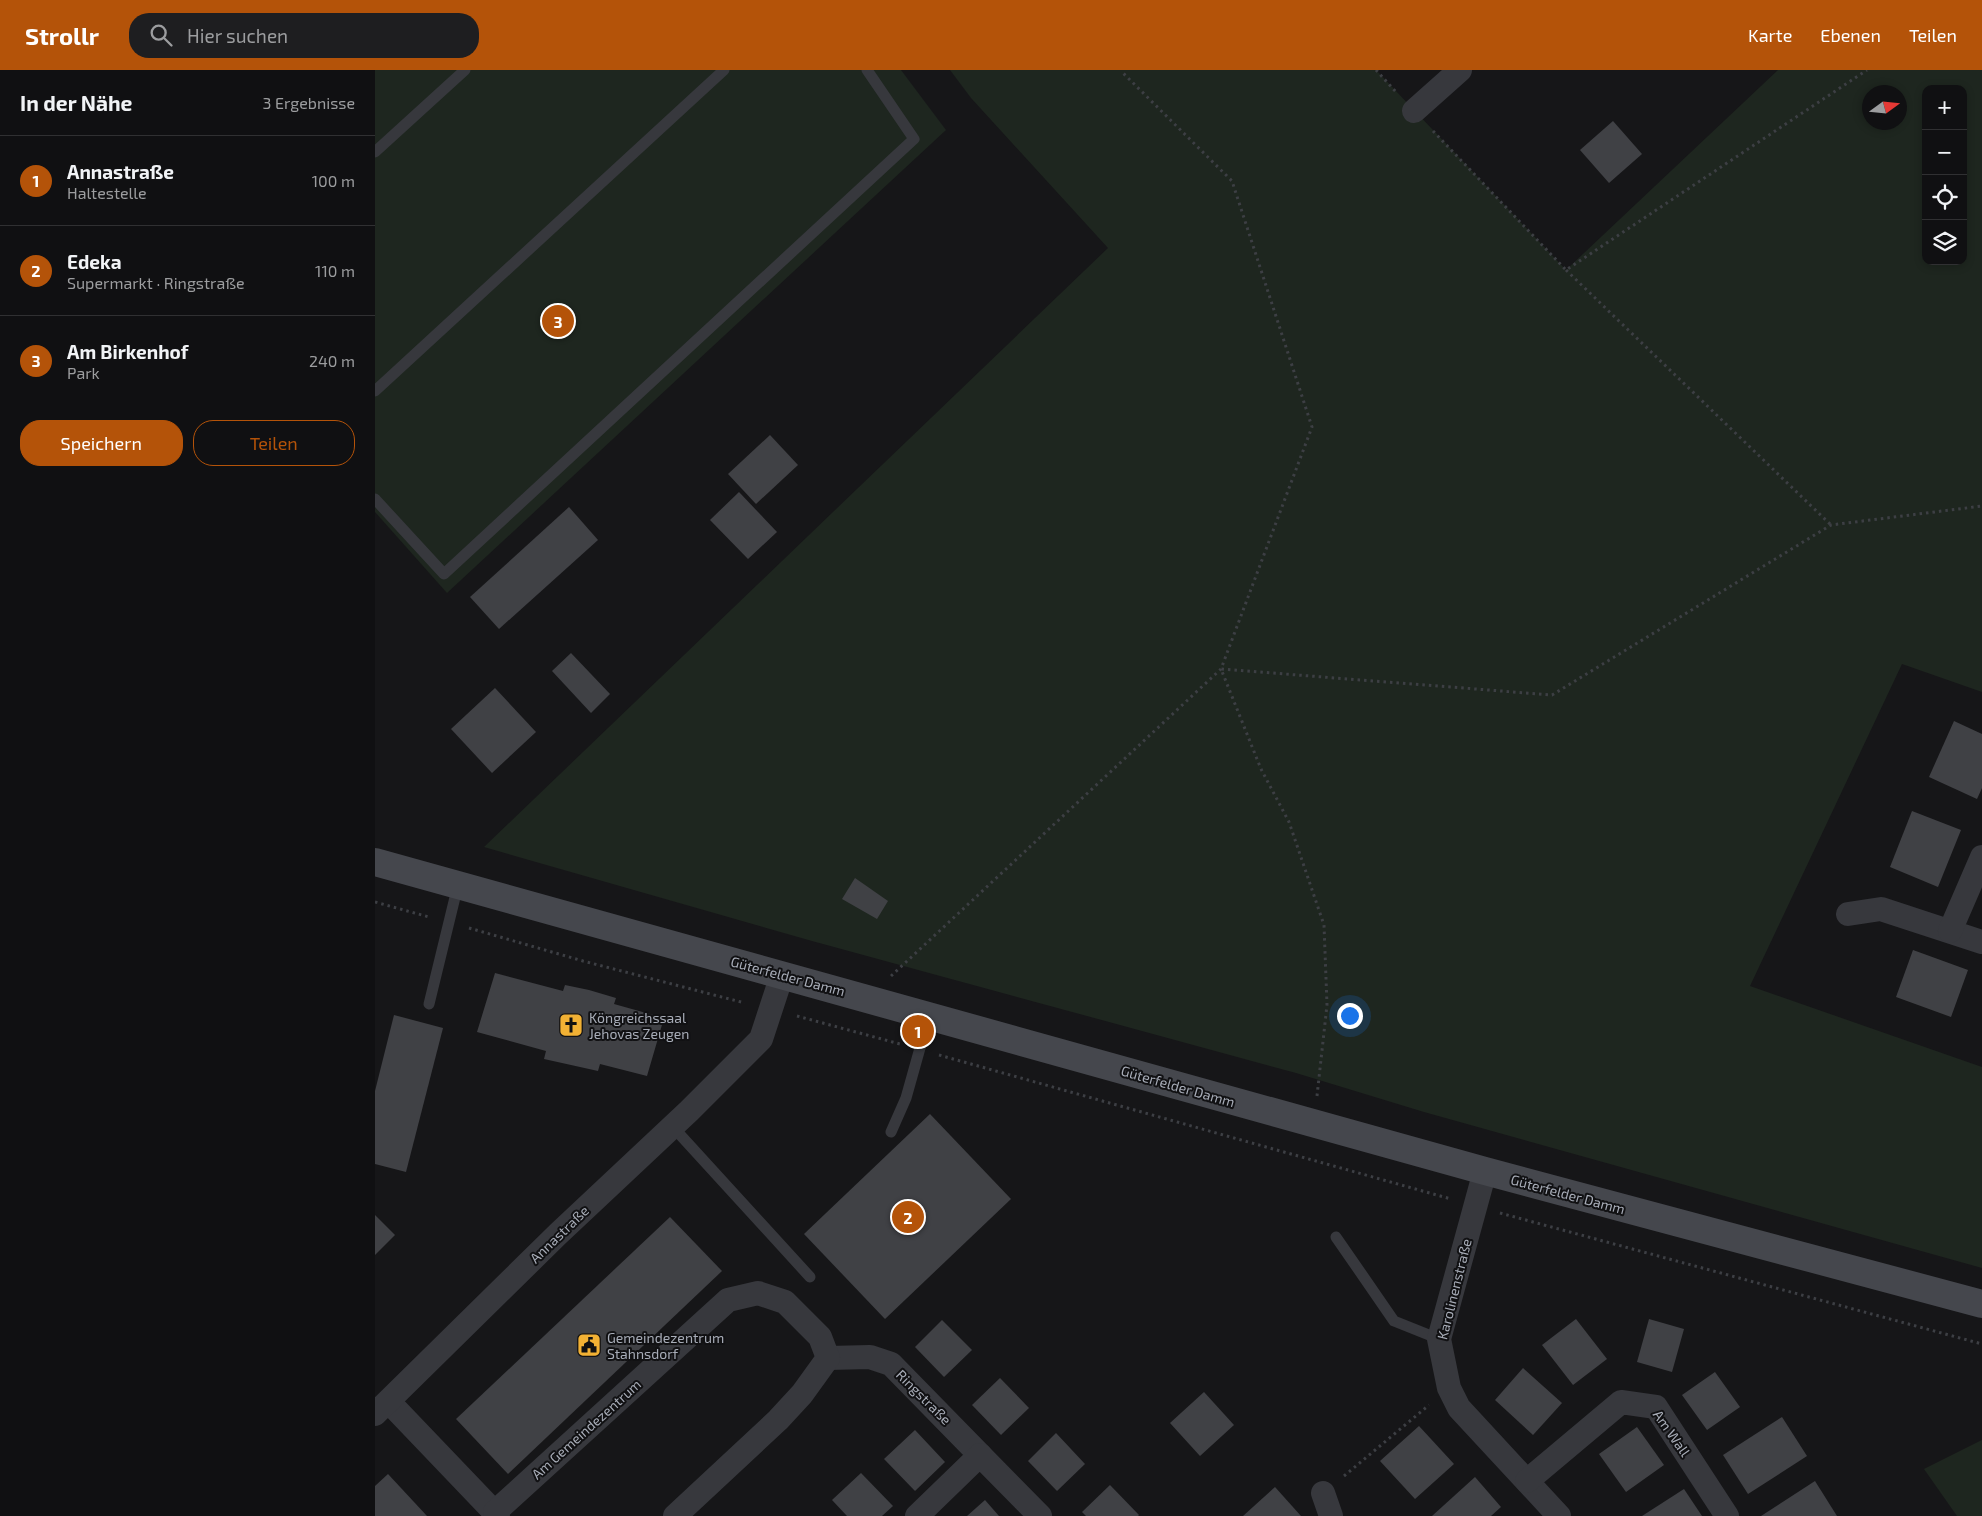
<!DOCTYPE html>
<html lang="de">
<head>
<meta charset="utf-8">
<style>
	:root { --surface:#101012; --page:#1e1e20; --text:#f1f3f6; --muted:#9c9d9f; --line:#303032; --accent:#b45309 }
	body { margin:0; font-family:"Exo 2",sans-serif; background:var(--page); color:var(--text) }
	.controls { position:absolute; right:15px; top:15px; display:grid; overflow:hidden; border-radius:10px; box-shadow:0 2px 8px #0003 }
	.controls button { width:45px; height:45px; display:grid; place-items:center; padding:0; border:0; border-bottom:1px solid var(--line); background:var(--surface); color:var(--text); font:25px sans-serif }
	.compass { position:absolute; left:1487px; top:15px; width:45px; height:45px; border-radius:50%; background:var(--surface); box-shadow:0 2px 8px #0003; rotate:75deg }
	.you { position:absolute; left:974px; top:945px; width:18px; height:18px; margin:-12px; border:4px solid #fff; border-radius:50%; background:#1a73e8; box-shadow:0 0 0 8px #1a73e833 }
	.badge { display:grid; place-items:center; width:32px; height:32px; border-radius:50%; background:var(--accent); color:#fff; font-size:16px; font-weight:700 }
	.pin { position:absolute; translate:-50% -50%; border:2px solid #fff; box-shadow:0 1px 5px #0006 }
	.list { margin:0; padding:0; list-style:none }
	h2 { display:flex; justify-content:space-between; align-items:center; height:65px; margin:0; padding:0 20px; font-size:21px }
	h2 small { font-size:16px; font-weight:400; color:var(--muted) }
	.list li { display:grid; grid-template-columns:32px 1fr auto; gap:15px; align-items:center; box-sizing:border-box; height:90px; padding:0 20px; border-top:1px solid var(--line) }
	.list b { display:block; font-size:19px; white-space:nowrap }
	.list p { margin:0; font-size:16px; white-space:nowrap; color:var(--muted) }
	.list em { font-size:16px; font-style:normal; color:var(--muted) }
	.actions { display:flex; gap:10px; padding:15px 20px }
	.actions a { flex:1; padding:11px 0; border:1px solid var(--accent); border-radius:20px; text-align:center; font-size:18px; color:var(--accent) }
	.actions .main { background:var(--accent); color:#fff }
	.icon { flex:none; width:28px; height:28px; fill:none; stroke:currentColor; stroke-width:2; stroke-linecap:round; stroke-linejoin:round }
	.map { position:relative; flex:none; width:1607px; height:1446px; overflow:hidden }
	header { display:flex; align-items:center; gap:30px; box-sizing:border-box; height:70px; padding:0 25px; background:var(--accent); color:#fff }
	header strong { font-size:24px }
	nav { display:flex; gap:28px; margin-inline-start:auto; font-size:18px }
	.search { width:350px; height:45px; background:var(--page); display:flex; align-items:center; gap:12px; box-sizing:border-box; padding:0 18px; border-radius:20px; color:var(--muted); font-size:19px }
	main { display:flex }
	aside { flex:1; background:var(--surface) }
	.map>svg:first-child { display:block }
	.green { fill:#1e261f; fill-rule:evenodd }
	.building { fill:#404145 }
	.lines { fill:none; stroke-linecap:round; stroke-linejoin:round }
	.path { stroke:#3d3f44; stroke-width:3; stroke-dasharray:2.5 4; stroke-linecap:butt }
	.lane { stroke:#37383d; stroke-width:11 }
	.street { stroke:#37383d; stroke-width:24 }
	.secondary { stroke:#45474d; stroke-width:28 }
	.labels { text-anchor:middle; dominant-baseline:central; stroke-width:4; stroke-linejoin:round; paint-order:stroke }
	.street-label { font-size:14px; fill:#a8adb8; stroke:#111113 }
	.poi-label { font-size:14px; fill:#a8adb8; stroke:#111113; text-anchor:start }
</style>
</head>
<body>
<header>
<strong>Strollr</strong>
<div class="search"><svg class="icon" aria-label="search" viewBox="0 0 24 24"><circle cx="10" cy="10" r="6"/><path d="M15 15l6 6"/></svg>Hier suchen</div>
<nav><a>Karte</a><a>Ebenen</a><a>Teilen</a></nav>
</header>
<main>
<aside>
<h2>In der Nähe<small>3 Ergebnisse</small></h2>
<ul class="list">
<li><span class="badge">1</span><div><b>Annastraße</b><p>Haltestelle</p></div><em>100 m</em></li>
<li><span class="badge">2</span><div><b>Edeka</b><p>Supermarkt · Ringstraße</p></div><em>110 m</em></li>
<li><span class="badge">3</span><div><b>Am Birkenhof</b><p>Park</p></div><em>240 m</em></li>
</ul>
<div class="actions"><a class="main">Speichern</a><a>Teilen</a></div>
</aside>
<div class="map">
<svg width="1607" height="1446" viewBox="0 0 1607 1446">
	<rect width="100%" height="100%" fill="#161618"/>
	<g class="green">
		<polygon points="0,0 526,0 571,60 72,523 0,442"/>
		<path d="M575,0H1001L1191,200L1403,0H1607V622L1527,594L1375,916L1607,997V1198L1049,1042L921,1003L437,871L109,777L733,178L596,28ZM1551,19H1588V191H1551ZM1494,22H1524V52H1494Z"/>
		<polygon points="1607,1370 1607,1446 1582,1446 1549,1399"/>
	</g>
	<g class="building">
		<polygon points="1238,51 1267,84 1234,113 1205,80"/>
		<polygon points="395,365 423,395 381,434 353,404"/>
		<polygon points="364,422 402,462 373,489 335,450"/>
		<polygon points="194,437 223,470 124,559 95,527"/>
		<polygon points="196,583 235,624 216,643 177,601"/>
		<polygon points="120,618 161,662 117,703 76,659"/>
		<polygon points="1579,651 1607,664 1607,718 1602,729 1554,707"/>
		<polygon points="1537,741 1586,760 1563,817 1515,797"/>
		<polygon points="480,808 513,831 502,849 467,829"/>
		<polygon points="1538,880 1593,900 1576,947 1521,927"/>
		<polygon points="120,903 188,921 190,915 214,920 241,928 239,934 289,948 272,1006 225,994 223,1001 169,989 171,981 102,962"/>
		<polygon points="19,945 68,958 31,1102 0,1094 0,1021"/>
		<polygon points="555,1044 636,1129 510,1249 429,1164"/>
		<polygon points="0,1145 20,1165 0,1185"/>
		<polygon points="295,1147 347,1201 133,1404 81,1349"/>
		<polygon points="1201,1249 1232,1289 1198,1315 1167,1275"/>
		<polygon points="1274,1249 1309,1259 1297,1302 1262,1292"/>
		<polygon points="567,1250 597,1280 569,1307 540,1277"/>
		<polygon points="1148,1298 1187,1333 1158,1365 1120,1330"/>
		<polygon points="1340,1302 1365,1337 1332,1360 1307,1325"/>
		<polygon points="625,1308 654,1338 626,1365 597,1335"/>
		<polygon points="829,1322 859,1355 825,1386 795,1353"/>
		<polygon points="1407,1347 1432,1386 1373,1424 1348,1385"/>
		<polygon points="1044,1356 1079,1394 1040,1429 1005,1391"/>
		<polygon points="1262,1357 1289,1395 1251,1422 1224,1384"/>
		<polygon points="540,1360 570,1392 540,1421 509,1389"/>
		<polygon points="681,1363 710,1394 682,1421 653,1391"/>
		<polygon points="486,1403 518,1436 507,1446 472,1446 457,1430"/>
		<polygon points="13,1404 52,1446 0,1446 0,1416"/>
		<polygon points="1100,1407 1126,1437 1116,1446 1057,1446"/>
		<polygon points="1440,1411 1462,1446 1386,1446"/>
		<polygon points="735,1415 764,1445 763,1446 711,1446 707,1442"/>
		<polygon points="900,1417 926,1446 868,1446"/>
		<polygon points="1309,1419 1327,1446 1267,1446"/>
		<polygon points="610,1430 624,1446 592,1446"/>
	</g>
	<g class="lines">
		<g class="path">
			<polyline points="1001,0 1021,22"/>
			<polyline points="1058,61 1191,200 1492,0"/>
			<polyline points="1191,200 1456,455"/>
			<polyline points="0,832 54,847"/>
			<polyline points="94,858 208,891 370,933"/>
			<polyline points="516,906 846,599 937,357 857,111 748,3 748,0"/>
			<polyline points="422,946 525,974"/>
			<polyline points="564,985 1076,1129"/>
			<polyline points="942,1026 952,935 949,855 914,752 886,699 846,599 1177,625 1456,455 1607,436"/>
			<polyline points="1125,1143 1607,1274"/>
			<polyline points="969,1406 1054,1335"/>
		</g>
		<g class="lane">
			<polyline points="0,82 90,0"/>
			<polyline points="0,321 349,0"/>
			<polyline points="0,429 69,504 539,69 492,0"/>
			<polyline points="54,934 83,815"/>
			<polyline points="298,1057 435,1207"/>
			<polyline points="516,1062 531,1028 554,946"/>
			<polyline points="961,1167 1019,1251 1064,1269"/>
		</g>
		<g class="street">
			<polyline points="1039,41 1085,0"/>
			<polyline points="1473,844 1506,839 1607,872"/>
			<polyline points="1575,861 1607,787"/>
			<polyline points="1110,1101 1064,1269 1074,1318 1084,1338 1184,1446"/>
			<polyline points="453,1288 495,1287 516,1294 605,1385"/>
			<polyline points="14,1332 123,1446"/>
			<polyline points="0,1344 183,1164 314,1041 386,969 407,905"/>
			<polyline points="1152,1411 1246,1332 1281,1337 1352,1446"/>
			<polyline points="948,1423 956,1446"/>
			<polyline points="120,1442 353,1230 383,1223 410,1232 445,1267 453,1288 427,1324 403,1350 300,1446"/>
			<polyline points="542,1446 605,1385 665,1446"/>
		</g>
		<polyline class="secondary" points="0,792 1110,1101 1607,1234"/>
	</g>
	<defs>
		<g id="church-square" transform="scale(1.25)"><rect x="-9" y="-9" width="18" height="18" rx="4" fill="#f2b134" stroke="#111113"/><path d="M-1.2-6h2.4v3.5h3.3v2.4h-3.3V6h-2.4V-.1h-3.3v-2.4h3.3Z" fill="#111"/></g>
		<g id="civic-square" transform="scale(1.25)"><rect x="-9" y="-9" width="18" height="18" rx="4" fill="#f2b134" stroke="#111113"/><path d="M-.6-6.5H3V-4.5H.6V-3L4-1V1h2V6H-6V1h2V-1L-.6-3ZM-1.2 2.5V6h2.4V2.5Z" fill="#111"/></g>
	</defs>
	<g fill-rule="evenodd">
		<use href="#church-square" x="196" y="955"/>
		<use href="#civic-square" x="214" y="1275"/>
	</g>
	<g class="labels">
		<g class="street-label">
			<text transform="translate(413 906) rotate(15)">Güterfelder Damm</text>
			<text transform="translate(803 1016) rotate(16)">Güterfelder Damm</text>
			<text transform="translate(1193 1124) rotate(15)">Güterfelder Damm</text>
			<text transform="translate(184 1164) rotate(-44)">Annastraße</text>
			<text transform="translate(1079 1219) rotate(-76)">Karolinenstraße</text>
			<text transform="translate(549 1327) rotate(45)">Ringstraße</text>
			<text transform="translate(211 1359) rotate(-42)">Am Gemeindezentrum</text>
			<text transform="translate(1297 1363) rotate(55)">Am Wall</text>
		</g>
		<g class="poi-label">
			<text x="214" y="947">Köngreichssaal<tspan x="214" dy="16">Jehovas Zeugen</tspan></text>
			<text x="232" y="1267">Gemeindezentrum<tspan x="232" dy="16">Stahnsdorf</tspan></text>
		</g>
	</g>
</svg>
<div class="controls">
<button>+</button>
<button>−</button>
<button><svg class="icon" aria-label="locate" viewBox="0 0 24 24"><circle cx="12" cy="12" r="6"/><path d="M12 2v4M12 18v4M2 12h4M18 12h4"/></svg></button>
<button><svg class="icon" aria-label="layers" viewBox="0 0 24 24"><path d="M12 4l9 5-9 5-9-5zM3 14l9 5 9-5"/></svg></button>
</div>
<svg class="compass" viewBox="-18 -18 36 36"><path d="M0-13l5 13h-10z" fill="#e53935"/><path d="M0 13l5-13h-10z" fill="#9c9d9f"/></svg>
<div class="you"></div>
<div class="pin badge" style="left:543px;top:961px">1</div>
<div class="pin badge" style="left:533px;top:1147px">2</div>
<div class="pin badge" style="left:183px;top:251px">3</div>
</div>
</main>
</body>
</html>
